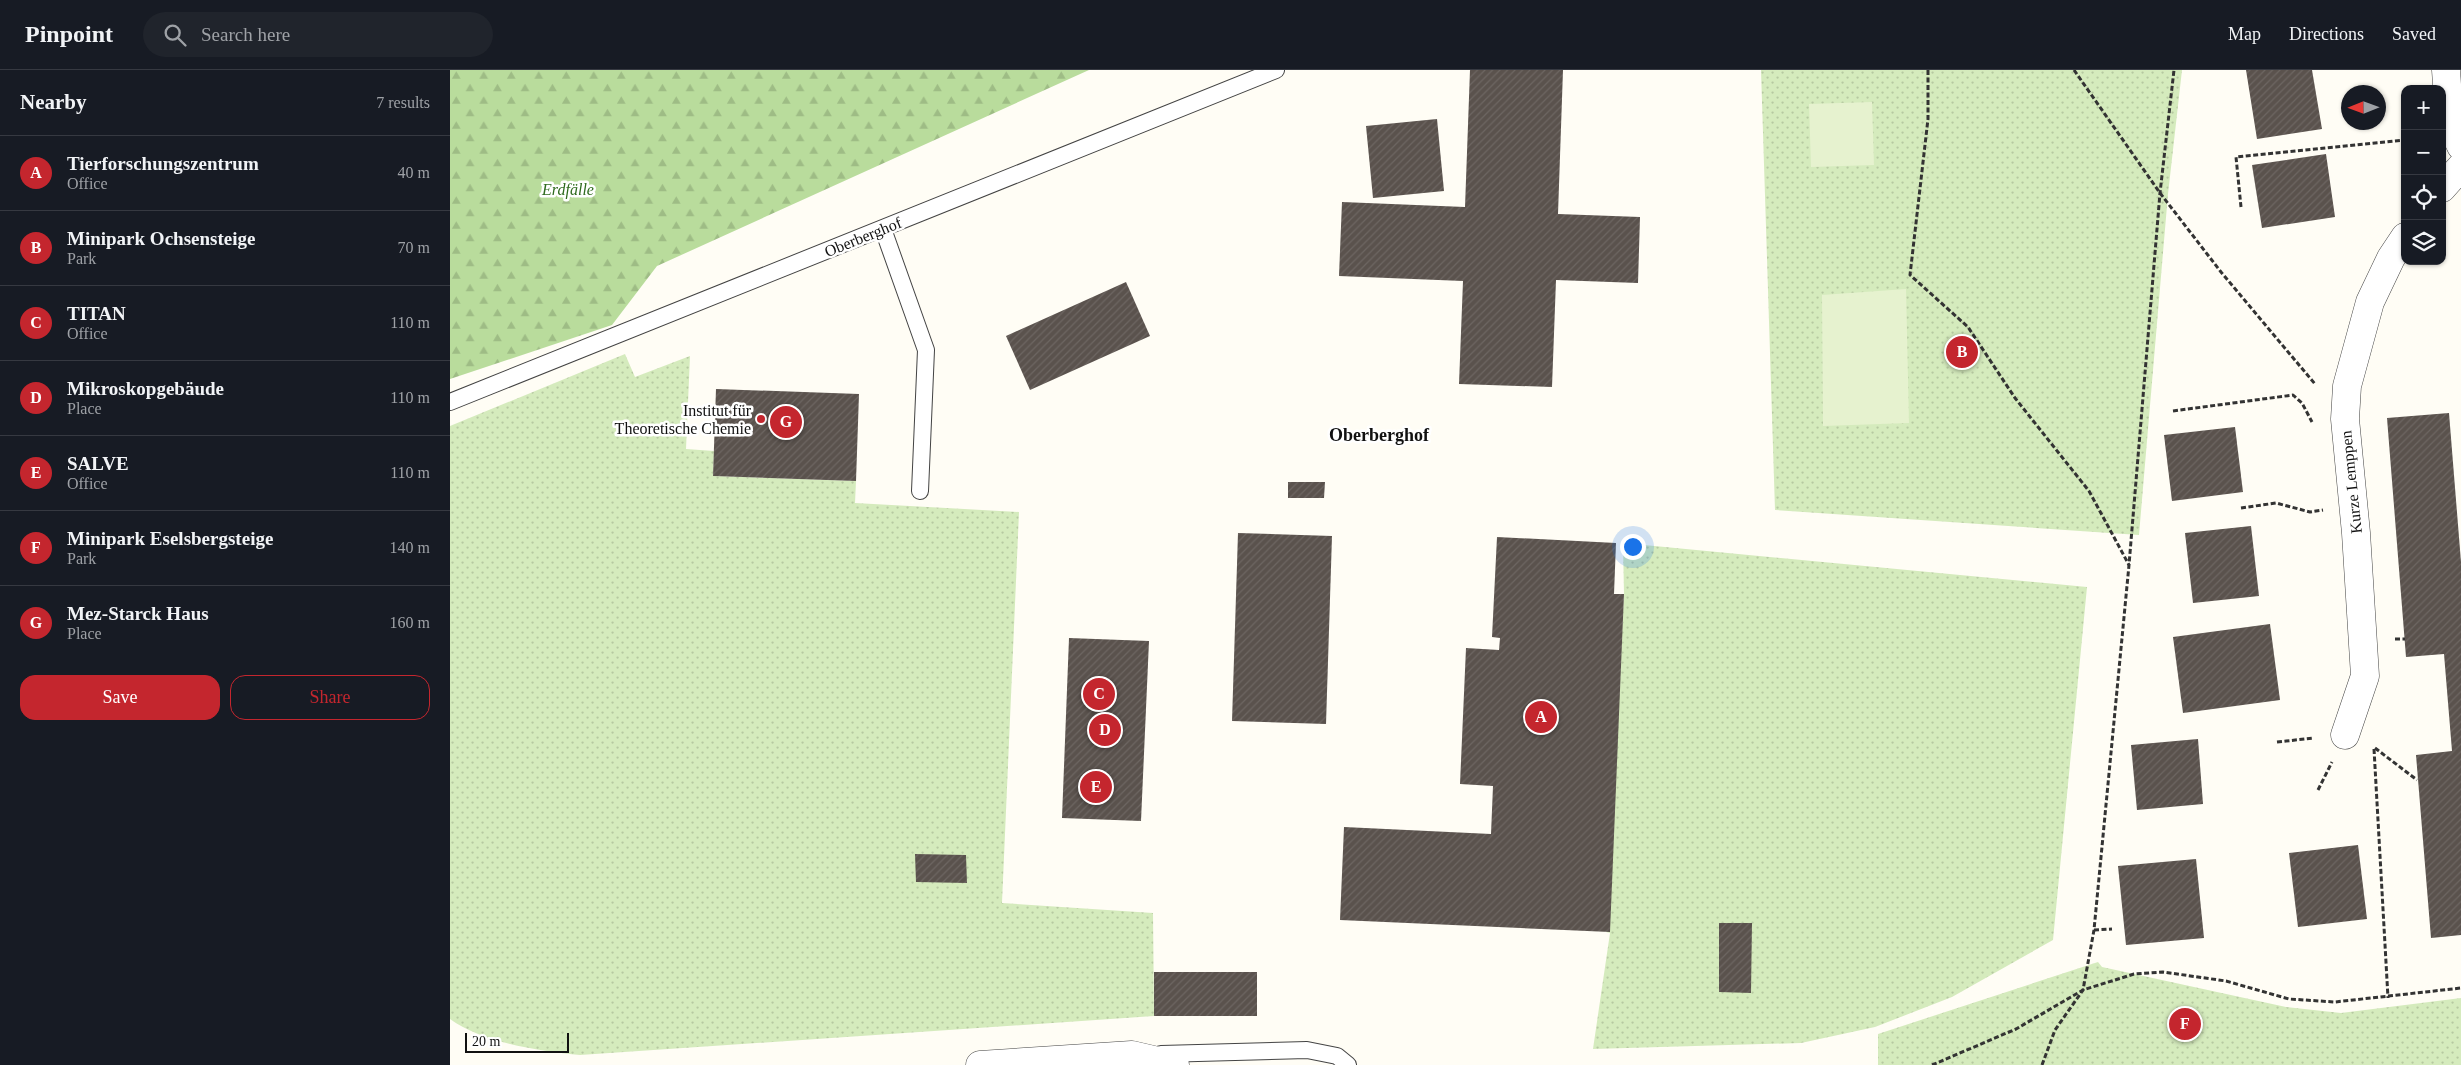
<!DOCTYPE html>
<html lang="en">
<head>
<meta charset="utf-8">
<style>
	:root { --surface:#171b24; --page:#20242c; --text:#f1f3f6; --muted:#9ea1a6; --line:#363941; --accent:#c4262e }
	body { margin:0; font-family:Georgia,serif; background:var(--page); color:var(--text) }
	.controls { position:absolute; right:15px; top:15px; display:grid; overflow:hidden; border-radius:10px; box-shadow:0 1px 4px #0004 }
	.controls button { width:45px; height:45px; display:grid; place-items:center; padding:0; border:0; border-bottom:1px solid var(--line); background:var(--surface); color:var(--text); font:25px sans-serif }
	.compass { position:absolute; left:1891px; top:15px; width:45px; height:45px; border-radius:50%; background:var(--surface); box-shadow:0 1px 4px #0004; rotate:269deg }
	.scale { position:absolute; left:15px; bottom:12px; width:104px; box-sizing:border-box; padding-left:5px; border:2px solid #111; border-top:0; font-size:14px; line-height:18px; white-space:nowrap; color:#111; -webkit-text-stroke:4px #fff; paint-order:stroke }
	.you { position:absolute; left:1182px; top:476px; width:18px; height:18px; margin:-12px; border:4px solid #fff; border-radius:50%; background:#1a73e8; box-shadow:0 0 0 8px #1a73e833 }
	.badge { display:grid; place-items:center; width:32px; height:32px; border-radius:50%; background:var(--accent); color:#fff; font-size:16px; font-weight:700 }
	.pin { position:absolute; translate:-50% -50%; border:2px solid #fff; box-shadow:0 1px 5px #0006 }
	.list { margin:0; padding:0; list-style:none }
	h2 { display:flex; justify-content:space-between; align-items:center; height:65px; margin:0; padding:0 20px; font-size:21px }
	h2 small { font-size:16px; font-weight:400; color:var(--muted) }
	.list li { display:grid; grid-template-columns:32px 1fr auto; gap:15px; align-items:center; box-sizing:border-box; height:75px; padding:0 20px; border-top:1px solid var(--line) }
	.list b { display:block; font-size:19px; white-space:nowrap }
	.list p { margin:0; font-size:16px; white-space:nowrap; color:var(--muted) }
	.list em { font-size:16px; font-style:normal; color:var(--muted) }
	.actions { display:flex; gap:10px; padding:15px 20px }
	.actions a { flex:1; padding:11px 0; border:1px solid var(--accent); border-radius:15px; text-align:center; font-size:18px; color:var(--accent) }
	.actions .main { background:var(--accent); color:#fff }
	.icon { flex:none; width:28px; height:28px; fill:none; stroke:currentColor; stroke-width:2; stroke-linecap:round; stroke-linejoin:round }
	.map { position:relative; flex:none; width:2011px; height:995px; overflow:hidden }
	header { display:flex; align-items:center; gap:30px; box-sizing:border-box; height:70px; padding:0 25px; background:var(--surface); border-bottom:1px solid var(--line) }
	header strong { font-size:24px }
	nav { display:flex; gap:28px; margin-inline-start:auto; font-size:18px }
	.search { width:350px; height:45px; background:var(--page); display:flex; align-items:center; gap:12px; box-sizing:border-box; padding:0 18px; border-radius:28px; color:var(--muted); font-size:19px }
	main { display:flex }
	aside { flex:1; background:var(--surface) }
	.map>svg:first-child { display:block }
	.grass { fill:url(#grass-dots) }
	.forest { fill:url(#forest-firs) }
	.pitch { fill:#e6f2cf }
	.building { fill:url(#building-hatch) }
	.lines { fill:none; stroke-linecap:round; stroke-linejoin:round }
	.service-casing { stroke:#444; stroke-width:18 }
	.minor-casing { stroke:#444; stroke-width:29 }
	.path { stroke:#333; stroke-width:3; stroke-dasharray:5 2.5; stroke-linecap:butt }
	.service { stroke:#fff; stroke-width:16 }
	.minor { stroke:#fff; stroke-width:28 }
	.poi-dot { fill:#c4262e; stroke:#fff; stroke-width:2 }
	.labels { text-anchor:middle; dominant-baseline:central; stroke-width:5; stroke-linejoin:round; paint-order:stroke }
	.park-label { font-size:16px; font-style:italic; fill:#2f6b1f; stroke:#fff }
	.street-label { font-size:16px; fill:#111; stroke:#fff }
	.poi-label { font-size:16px; fill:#111; stroke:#fff; text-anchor:end }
	.neighbourhood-label { font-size:18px; font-weight:bold; fill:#111; stroke:#fff }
</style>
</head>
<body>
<header>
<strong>Pinpoint</strong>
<div class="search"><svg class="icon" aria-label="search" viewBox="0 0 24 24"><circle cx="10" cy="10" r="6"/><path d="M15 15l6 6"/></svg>Search here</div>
<nav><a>Map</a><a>Directions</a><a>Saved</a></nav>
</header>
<main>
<aside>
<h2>Nearby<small>7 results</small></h2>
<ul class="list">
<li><span class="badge">A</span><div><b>Tierforschungszentrum</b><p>Office</p></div><em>40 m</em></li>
<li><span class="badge">B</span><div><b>Minipark Ochsensteige</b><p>Park</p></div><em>70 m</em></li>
<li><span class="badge">C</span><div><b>TITAN</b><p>Office</p></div><em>110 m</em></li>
<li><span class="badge">D</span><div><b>Mikroskopgebäude</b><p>Place</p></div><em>110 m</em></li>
<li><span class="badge">E</span><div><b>SALVE</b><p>Office</p></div><em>110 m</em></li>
<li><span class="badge">F</span><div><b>Minipark Eselsbergsteige</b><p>Park</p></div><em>140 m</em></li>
<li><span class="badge">G</span><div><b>Mez-Starck Haus</b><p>Place</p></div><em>160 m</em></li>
</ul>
<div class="actions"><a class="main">Save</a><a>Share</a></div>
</aside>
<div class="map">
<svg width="2011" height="995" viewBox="0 0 2011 995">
	<defs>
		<pattern id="grass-dots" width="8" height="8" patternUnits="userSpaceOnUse" patternTransform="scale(1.25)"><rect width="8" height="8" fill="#d5ebbd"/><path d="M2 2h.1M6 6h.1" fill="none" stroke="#b6c8a1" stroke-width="1.8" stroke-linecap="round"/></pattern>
		<pattern id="forest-firs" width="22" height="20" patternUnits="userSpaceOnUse" patternTransform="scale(1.25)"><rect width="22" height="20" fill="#b9dc9c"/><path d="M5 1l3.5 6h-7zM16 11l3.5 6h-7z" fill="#9ebc85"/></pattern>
		<pattern id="building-hatch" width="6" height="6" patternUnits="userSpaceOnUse" patternTransform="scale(1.25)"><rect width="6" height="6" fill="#5a524d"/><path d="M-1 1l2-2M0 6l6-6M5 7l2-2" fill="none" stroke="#6d6662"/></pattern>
	</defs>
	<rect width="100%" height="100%" fill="#fffdf5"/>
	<g class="grass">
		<polygon points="1311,0 1732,0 1718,124 1689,465 1325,440"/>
		<path d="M175,284L185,307L240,286L236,379L264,381L263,406L406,411L405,433L569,442L552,833L703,843L704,946L130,985C90,981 33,973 0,949V356Z"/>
		<polygon points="1173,473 1637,517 1603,870 1502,927 1425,957 1351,973 1143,979 1160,863 1156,862 1174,524"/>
		<polygon points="1648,892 1652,897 1836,937 1891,943 2011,928 2011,995 1428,995 1428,964"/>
	</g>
	<polygon class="forest" points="0,0 639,0 207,196 162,255 0,309"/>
	<g class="pitch">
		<polygon points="1422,32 1424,95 1361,97 1359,34"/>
		<polygon points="1456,219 1459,353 1373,356 1372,225"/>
	</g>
	<g class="building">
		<polygon points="1020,0 1113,0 1108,144 1190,147 1188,213 1106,210 1102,317 1009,314 1013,211 889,206 892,132 1015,137"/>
		<polygon points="1796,0 1862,0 1872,59 1807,69"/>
		<polygon points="987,49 994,121 923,128 916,56"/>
		<polygon points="1876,84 1885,147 1812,158 1802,95"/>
		<polygon points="676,212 700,266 580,320 556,266"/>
		<polygon points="266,319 409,324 406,411 263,406"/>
		<polygon points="1999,343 2011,492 2011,865 1981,868 1966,685 2002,681 1994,584 1956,587 1937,348"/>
		<polygon points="1785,357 1793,422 1722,431 1714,365"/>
		<polygon points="838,412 875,412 874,428 838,428"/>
		<polygon points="1801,456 1809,526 1743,533 1735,463"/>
		<polygon points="788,463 882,466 876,654 782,651"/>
		<polygon points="1047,467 1166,473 1164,524 1174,524 1160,862 890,850 894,757 1041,764 1043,716 1010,714 1016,578 1049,580 1050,568 1042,567"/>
		<polygon points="1820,554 1830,630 1733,643 1723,567"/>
		<polygon points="619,568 699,571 691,751 612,748"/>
		<polygon points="1748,669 1753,734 1687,740 1681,675"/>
		<polygon points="1908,775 1917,849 1848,857 1839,783"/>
		<polygon points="465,784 516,785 517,813 466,812"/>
		<polygon points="1746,789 1754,868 1676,875 1668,796"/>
		<polygon points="1269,853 1302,853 1301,923 1269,922"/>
		<rect x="704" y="902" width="103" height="44"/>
	</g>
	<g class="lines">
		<g class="service-casing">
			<g id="service">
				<polyline points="433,159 476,280 470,421"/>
				<polyline points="0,332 826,0"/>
				<polyline points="711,984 857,980 887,986 898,995"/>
			</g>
		</g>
		<g class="minor-casing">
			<g id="minor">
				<path d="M1996,0C1998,26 1998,53 2011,76"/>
				<polyline points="1992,118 2011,97"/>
				<polyline points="1895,665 1915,606 1906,463 1895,349 1897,316 1920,232 1941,188 1955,167"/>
				<polyline points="530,995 682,985 725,995"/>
			</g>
		</g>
		<g class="path">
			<polyline points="1478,0 1478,49 1460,205 1518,257 1565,328 1639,421 1679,495"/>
			<polyline points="1624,0 1710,123 1771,202 1865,314"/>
			<polyline points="1791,137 1786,87 1955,70"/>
			<polyline points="1723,341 1843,325 1852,333 1862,352"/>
			<polyline points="1791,438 1826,433 1860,442 1873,440"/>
			<polyline points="1945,569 1955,569"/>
			<polyline points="1827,672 1864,668"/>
			<polyline points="1925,678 1967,710"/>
			<polyline points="1924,679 1938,928"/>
			<polyline points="1868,720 1882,692"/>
			<polyline points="1644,860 1662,859"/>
			<polyline points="1482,995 1566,959 1633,920 1684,904 1713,902 1776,911 1839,929 1885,932 2011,918"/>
			<polyline points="1592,995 1605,960 1633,920 1644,860 1679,495 1710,123 1724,0"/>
		</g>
		<use href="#service" class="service"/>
		<use href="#minor" class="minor"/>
	</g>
	<circle class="poi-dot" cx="311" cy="349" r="5"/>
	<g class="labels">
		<g class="park-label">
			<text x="118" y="119">Erdfälle</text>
		</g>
		<g class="street-label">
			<text transform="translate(413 167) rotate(-22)">Oberberghof</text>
			<text transform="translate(1901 412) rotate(-96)">Kurze Lemppen</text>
		</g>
		<g class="poi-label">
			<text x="301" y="340">Institut für<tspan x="301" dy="18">Theoretische Chemie</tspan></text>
		</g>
		<g class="neighbourhood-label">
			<text x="929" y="365">Oberberghof</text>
		</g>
	</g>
</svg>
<div class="controls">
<button>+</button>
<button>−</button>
<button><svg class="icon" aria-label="locate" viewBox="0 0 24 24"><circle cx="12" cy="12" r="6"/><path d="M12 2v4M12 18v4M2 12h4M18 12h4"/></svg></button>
<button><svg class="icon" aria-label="layers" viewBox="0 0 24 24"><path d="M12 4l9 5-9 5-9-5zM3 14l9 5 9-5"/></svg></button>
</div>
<svg class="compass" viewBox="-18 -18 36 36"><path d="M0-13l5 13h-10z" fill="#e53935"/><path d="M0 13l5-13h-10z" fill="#9ea1a6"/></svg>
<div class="scale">20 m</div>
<div class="you"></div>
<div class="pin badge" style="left:1091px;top:647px">A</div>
<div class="pin badge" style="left:1512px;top:282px">B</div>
<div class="pin badge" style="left:649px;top:624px">C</div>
<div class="pin badge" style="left:655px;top:660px">D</div>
<div class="pin badge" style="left:646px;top:717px">E</div>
<div class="pin badge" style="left:1735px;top:954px">F</div>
<div class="pin badge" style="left:336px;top:352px">G</div>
</div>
</main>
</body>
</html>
